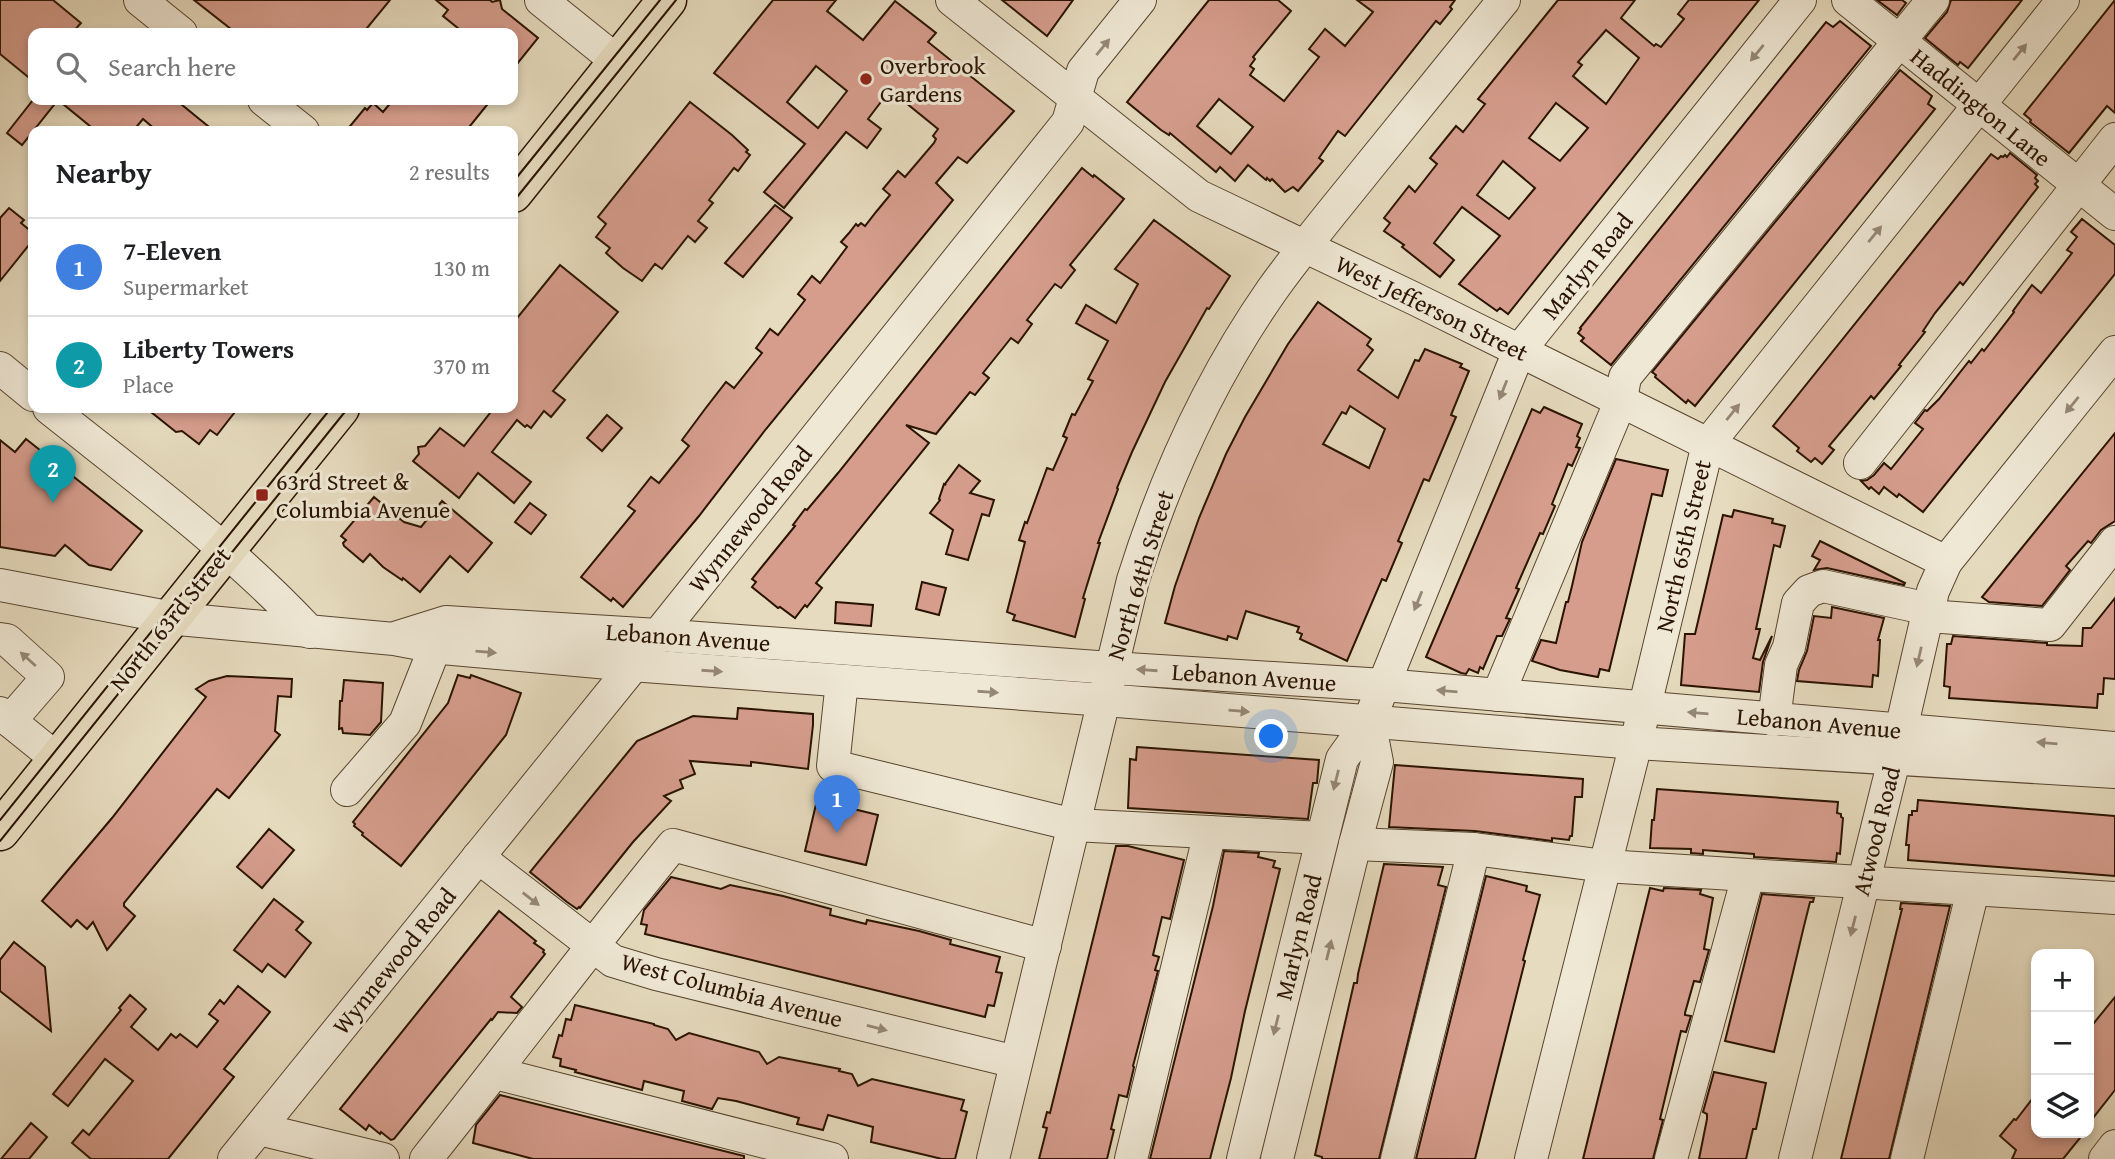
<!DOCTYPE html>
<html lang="en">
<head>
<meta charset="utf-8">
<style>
	:root { --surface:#fff; --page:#f6f6f6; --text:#202124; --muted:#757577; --line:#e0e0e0; --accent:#8f2418 }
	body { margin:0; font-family:"Gentium Book Plus",serif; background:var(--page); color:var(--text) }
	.controls { position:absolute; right:21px; bottom:21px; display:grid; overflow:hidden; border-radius:14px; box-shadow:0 4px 10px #0003 }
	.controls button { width:63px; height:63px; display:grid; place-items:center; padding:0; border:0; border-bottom:2px solid var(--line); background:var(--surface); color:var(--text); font:35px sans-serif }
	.you { position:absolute; left:1272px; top:737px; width:24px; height:24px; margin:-18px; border:5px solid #fff; border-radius:50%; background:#1a73e8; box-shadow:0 0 0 10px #1a73e833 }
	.badge { display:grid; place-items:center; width:46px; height:46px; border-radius:50%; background:var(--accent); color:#fff; font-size:23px; font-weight:700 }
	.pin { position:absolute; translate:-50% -58px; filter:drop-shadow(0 2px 4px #0008) }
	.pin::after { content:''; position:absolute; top:37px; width:24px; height:21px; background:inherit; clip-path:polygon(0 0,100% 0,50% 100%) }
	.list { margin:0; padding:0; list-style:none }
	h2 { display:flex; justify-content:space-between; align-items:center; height:91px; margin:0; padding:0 28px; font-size:30px }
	h2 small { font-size:23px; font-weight:400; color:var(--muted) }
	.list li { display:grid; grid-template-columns:46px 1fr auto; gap:21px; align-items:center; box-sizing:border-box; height:98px; padding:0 28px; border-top:2px solid var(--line) }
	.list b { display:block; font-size:26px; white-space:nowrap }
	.list p { margin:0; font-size:23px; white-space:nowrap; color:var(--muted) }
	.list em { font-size:23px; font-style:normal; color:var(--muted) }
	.icon { flex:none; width:38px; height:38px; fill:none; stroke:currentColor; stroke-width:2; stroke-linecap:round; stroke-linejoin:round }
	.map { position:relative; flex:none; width:2115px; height:1159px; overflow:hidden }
	.search { position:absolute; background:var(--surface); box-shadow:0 4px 10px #0003; left:28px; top:28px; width:490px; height:77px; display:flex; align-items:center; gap:18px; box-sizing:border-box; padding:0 24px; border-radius:14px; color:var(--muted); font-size:26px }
	.panel { position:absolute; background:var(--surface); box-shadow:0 4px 10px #0003; left:28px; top:126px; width:490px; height:287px; border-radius:14px }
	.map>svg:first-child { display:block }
	.building { fill:#d69d8d; stroke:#2a1301; stroke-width:2; fill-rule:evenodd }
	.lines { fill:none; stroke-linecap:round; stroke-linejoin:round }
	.minor-casing { stroke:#594530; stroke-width:34 }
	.major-casing { stroke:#2a1301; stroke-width:41 }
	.minor { stroke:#efe8d5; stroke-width:32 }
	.major { stroke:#e6dbbe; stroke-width:38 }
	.tram { stroke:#2a1301; stroke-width:2 }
	.oneway { fill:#968876 }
	.poi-dot { fill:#8f2418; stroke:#efe8d5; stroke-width:2.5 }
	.labels { text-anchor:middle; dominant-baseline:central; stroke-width:6; stroke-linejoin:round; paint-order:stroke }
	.poi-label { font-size:24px; fill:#2a1301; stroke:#efe8d5; text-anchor:start }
	.street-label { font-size:24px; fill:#2a1301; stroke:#efe8d5 }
</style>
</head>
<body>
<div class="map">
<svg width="2115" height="1159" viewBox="0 0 2115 1159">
	<rect width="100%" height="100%" fill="#e6dbbe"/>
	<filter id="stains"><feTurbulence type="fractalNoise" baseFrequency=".00286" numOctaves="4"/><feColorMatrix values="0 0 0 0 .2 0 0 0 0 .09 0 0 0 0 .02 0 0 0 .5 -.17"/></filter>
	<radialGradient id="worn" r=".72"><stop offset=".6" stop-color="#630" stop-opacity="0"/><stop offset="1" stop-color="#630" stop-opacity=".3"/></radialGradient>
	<g class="building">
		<polygon points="0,0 53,0 81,23 72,33 33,33 33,81 0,54"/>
		<polygon points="194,0 390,0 363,33 236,33"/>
		<polygon points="436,0 490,0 492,2 500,0 502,9 538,38 513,69 513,33 464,33 443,16 448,10"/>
		<path d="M773,0H836L827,11L863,40L895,1L936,33L928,42L1014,111L967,163L958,157L936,183L953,200L766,429L699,516L623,607L613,598L611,601L581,577L635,511L628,506L651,477L659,483L689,446L682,440L705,409L726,382L734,388L762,353L756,348L770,329L778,335L805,300L798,294L812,276L820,283L847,247L841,242L849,233L856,224L858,226L861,223L865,226L876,212L890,195L883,189L898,171L905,177L934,143L936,139L933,136L938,129L890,90L868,119L881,129L867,148L846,132L784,208L764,192L805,144L714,73ZM816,66L847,91L818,128L787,102Z"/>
		<polygon points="1002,0 1073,0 1047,36"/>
		<path d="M1209,0H1278L1291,11L1253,57L1255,59L1250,66L1254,69L1250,75L1284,101L1319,57L1309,49L1325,29L1345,46L1373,12L1357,0H1455L1450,7L1452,9L1440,24L1436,21L1345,136L1338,131L1319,158L1323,161L1298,191L1293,187L1285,192L1272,179L1270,181L1267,178L1266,180L1248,165L1235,181L1220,167L1216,172L1170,133L1169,135L1161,130L1127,102ZM1219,99L1253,127L1231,154L1197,126Z"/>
		<path d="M1558,0H1635L1621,18L1654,46L1656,44L1661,47L1684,19L1678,14L1689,0H1759L1508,314L1500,308L1497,311L1459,284L1500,236L1462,207L1434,243L1454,260L1440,277L1402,247L1404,245L1384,231L1390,223L1384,218L1409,186L1415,192L1437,164L1430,158L1456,126L1463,132L1485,104L1478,99ZM1606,30L1639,58L1606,104L1573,76L1582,65L1578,62ZM1556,103L1588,128L1560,161L1529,138ZM1503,161L1535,188L1509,219L1477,195Z"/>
		<polygon points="1877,0 1902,0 1906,3 1897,15"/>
		<polygon points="1951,0 2022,0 1968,68 1960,62 1958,65 1925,38 1947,12"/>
		<polygon points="2115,0 2115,113 2107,106 2069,153 2030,122 2031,120 2024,114"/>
		<polygon points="1840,21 1871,46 1611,365 1581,341 1584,338 1578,333 1581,329 1580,328 1826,22 1833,27"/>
		<polygon points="1900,70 1932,96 1928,104 1935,109 1695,406 1688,400 1686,403 1655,377 1656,375 1652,372"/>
		<polygon points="33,100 176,100 214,131 157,131 143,119 133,131 96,131 58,100 22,145 7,133"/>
		<polygon points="393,100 491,100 466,131 346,131 365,108 367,110 373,103 383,112"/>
		<polygon points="690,102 732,135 748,150 746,152 750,155 738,171 734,168 709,200 713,203 698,221 707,228 695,242 688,236 662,269 655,264 642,281 623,268 606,253 610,248 596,237 606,224 598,217"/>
		<polygon points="2010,153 2037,175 2035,178 2038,181 2035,184 2038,187 1963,285 1960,282 1935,313 1923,331 1925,332 1899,365 1901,366 1874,399 1871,396 1829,446 1834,450 1822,464 1815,458 1811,462 1797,451 1799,448 1773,426 1991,154 1998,159 2001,156 2003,157 2005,155 2007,157"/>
		<polygon points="1082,168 1093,177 1094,175 1124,199 1070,265 1075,270 1061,288 1055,284 1027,320 1032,324 1018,343 1011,338 983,373 989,378 975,395 970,392 936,434 906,425 929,443 816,583 822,588 807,607 805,605 795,618 780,607 778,608 752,587 756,582 752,579 795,526 793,525 805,509 807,510 838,473"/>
		<polygon points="775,205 792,218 743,277 725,263"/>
		<polygon points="9,208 24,220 21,223 33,233 33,240 0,281 0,218"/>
		<polygon points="2082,219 2115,245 2115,274 1923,512 1899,494 1897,497 1884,487 1879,494 1871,487 1869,489 1861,481 1867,480 1874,475 1884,463 1891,469 1923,429 1915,423 1925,410 1927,411 1939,399 1969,361 1971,363 1982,349 1984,351 2014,312 2013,311 2032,285 2041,293 2072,253 2067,250 2077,237 2071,232"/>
		<polygon points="1154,220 1230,276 1209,309 1207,308 1165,382 1132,452 1117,488 1118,489 1098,543 1100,543 1083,598 1085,599 1075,637 1013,620 1015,615 1007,612 1025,542 1019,540 1025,522 1027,523 1047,468 1053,470 1067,438 1063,436 1072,414 1075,415 1093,381 1088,379 1108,341 1076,323 1086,305 1116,323 1138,284 1115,269"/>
		<polygon points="560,265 618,312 553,391 565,400 551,417 544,411 531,428 527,425 525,427 517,420 492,452 531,482 514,503 478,473 459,498 413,461 419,454 418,447 425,446 440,428 464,446 494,408 513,408 513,323"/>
		<path d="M1318,302L1371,339L1367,345L1373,350L1358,370L1398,398L1415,360L1419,361L1425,349L1462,364L1460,367L1469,371L1451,415L1456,417L1429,481L1424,479L1423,481L1398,541L1402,543L1386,581L1382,579L1347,661L1300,639L1302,634L1297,632L1299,627L1246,611L1237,639L1228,636L1227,640L1165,623L1175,586L1199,518L1226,454L1245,417L1288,344ZM1350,406L1385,429L1369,468L1323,444L1342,412L1346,414Z"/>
		<polygon points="1544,407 1582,424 1577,436 1580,438 1576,447 1580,448 1572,466 1568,464 1552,504 1555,506 1543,534 1540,533 1516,588 1519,589 1506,618 1510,619 1502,636 1497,636 1483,669 1480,667 1478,673 1469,669 1466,674 1461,673 1426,657 1532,409 1540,413"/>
		<polygon points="146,408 238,408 217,435 210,430 199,444 182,431 176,432"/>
		<polygon points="607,415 622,428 602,451 587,438"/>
		<polygon points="2115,433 2115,521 2101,530 2091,543 2088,541 2066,566 2070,570 2042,606 1989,602 1982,597"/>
		<polygon points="26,439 142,531 111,570 89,565 65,545 55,556 0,547 0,440 15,452"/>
		<polygon points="1616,459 1668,470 1662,496 1652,494 1609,671 1600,669 1598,677 1560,670 1532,661 1541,640 1556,643 1566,602 1568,602 1572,586 1582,542"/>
		<polygon points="959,465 980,481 970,493 994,500 989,516 982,514 968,560 946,554 953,530 930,513 940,500 939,499 944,484 946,485 945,484"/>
		<polygon points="374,497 404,522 421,527 442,501 492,543 468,572 450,556 420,592 403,578 402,580 383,567 370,554 363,562 344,546 343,543 346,540 341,536"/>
		<polygon points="530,503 546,515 531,534 515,522"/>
		<polygon points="1734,510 1773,519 1772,523 1785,526 1780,547 1774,545 1756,629 1760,629 1753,658 1760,660 1772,636 1763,662 1759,692 1681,685 1685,634 1695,634 1723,515 1732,517"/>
		<polygon points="1820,541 1905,583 1904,585 1827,568 1814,570 1820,560 1812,556"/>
		<polygon points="922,582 946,588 939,615 916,609"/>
		<polygon points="2115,598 2115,679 2104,678 2103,694 2098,694 2097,708 1949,698 1950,687 1944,686 1947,644 1951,644 1953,636 2047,643 2047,645 2082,646 2083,628 2091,628"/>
		<polygon points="836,602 873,605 871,626 835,623"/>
		<polygon points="1832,607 1884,618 1878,640 1880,640 1878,676 1873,675 1872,687 1797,681 1799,670 1807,651 1814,616 1831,618"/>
		<polygon points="458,675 470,678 471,675 521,693 506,735 401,866 362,835 363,833 354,826 355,824 353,822 448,703"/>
		<polygon points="227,676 292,679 291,697 278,696 275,731 280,735 229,798 217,789 124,903 124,906 135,916 107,950 93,922 87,929 77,920 71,927 42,901 112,818 206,697 196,689 209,681"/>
		<polygon points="344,680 383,683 381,722 370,735 343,733 342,728 339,729 340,701 342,701"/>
		<polygon points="738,708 813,714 813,725 808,769 751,762 751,766 690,761 695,774 680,780 683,788 664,796 671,801 633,842 580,908 579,907 577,909 567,902 530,872 637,741 693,716 737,719"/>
		<polygon points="1137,747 1319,760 1317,783 1313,783 1308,819 1128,808 1130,759 1136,760"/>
		<polygon points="1395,765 1583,779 1582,797 1575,797 1572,836 1570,836 1569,840 1552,838 1552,841 1475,831 1389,827"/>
		<polygon points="1657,789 1838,802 1837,813 1841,814 1841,817 1843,818 1840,854 1837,853 1836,862 1754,857 1754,854 1703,850 1703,854 1691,853 1691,849 1650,848 1652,820 1654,820"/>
		<polygon points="817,800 878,815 866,865 805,851"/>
		<polygon points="1918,800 2115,816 2115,876 1908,860 1909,845 1906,845 1909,815 1912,815 1912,811 1917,811"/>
		<polygon points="269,829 294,850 262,888 237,867"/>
		<polygon points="1116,846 1128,846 1184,860 1170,919 1162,917 1153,955 1159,957 1155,970 1158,971 1133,1066 1134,1067 1127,1097 1119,1095 1111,1129 1114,1130 1107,1159 1039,1159 1047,1128 1043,1127 1047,1112 1050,1113"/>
		<polygon points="1224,851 1259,853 1258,857 1275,861 1273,867 1280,869 1245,1011 1231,1078 1210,1159 1150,1159 1213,906"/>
		<polygon points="1384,864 1443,867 1438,885 1446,887 1379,1159 1322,1159 1322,1157 1315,1155 1354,983 1357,983 1358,974"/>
		<polygon points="1486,876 1527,886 1526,891 1540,895 1523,960 1525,961 1475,1159 1416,1159"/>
		<polygon points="671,877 721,889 730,885 783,896 831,909 830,915 866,924 867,920 919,931 951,940 950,944 1000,957 996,972 1002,973 994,1006 988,1005 985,1017 645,934 647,925 641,924 644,910"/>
		<polygon points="1650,888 1663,891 1664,888 1701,890 1700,894 1713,898 1704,949 1709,950 1700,982 1694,981 1685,1013 1685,1015 1691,1016 1686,1032 1681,1031 1660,1119 1663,1120 1653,1159 1583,1159"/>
		<polygon points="1762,894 1814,898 1813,902 1810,902 1804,926 1774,1052 1725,1041"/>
		<polygon points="274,899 303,922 296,930 311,943 285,977 268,964 262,972 234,950"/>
		<polygon points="1901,903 1950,906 1889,1159 1841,1159 1902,909 1900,909"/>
		<polygon points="499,911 536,941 534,943 544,950 543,952 545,954 511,997 522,1007 517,1013 498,1012 492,1020 491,1019 394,1139 391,1140 381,1132 380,1134 369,1125 366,1130 340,1109"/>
		<polygon points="14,942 45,967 51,1031 0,991 0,960"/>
		<polygon points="238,986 270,1012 224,1069 234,1077 168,1159 91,1159 72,1143 83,1130 89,1135 133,1081 105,1059 68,1106 53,1094 121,1010 119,1008 130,995 146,1009 131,1027 158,1050 171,1034 176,1038 180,1034 197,1047 218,1021 209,1014 220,1000 224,1004"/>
		<polygon points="2115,997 2115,1090 2089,1123 2089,1029"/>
		<polygon points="575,1005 654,1024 654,1025 668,1029 676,1040 689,1033 759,1052 767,1064 779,1057 840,1069 839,1071 852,1074 858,1086 872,1079 964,1100 961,1110 967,1112 955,1159 942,1159 871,1142 873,1127 828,1115 823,1130 797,1124 799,1118 736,1101 718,1098 712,1109 682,1101 684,1091 644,1081 642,1090 575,1072 576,1070 560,1066 561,1059 553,1057 559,1035 562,1036 566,1019 571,1020"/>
		<polygon points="1714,1072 1766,1083 1756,1129 1753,1129 1746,1159 1699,1159 1707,1119 1707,1114 1703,1112"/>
		<polygon points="2036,1094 2036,1133 2084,1133 2063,1159 2012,1159 2016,1150 2000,1136 2014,1119 2016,1120"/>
		<polygon points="500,1095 744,1156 744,1159 533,1159 473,1143 476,1125"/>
		<polygon points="31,1123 47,1137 29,1159 1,1159"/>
	</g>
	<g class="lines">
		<g class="minor-casing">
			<g id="minor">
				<polyline points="140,0 181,33"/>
				<polyline points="541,0 618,62"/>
				<polyline points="952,0 1199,196 1415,299 1946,562"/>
				<polyline points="1848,0 2115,214"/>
				<polyline points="264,100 303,131"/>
				<polyline points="0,368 33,395"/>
				<path d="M49,408C138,479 232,548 310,632"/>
				<polyline points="1860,463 2115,139"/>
				<polyline points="0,585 178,619 394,639 442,648 631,665 1105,700 1636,743 2115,772"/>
				<polyline points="1928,616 2050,625 2115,542"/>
				<polyline points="398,637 446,622 658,635 1111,668 1384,685 2115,748"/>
				<polyline points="0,639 7,640 48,677 10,721"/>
				<polyline points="842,681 833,766 1074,825 1322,838"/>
				<polyline points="1498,695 1621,400 1625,377 1933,0"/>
				<polyline points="0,713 57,759"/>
				<polyline points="1774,720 1781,665 1789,647 1798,603 1809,591 1823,586 1929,609"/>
				<polyline points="347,790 405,723 435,647"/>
				<polyline points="1355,844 1474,849 1605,866 2115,898"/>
				<polyline points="478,857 613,961 656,974 1016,1062"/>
				<polyline points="495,1073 832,1159"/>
				<polyline points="259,1129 383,1159"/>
				<polyline points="234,1159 658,635 1068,122 1083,71 1140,0"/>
				<path d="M426,1159C509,1055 589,948 673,845L1045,946"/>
				<path d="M993,1159L1133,580C1165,478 1210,379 1272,290C1302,248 1335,209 1367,169C1413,113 1458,56 1504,0"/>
				<polyline points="1131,1159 1210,832"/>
				<polyline points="1243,1159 1342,759 1369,721 1519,351 1800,0"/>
				<polyline points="1277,1159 1355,844 1377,762 1369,721"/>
				<polyline points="1397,1159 1474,849"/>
				<polyline points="1531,1159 1636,743 1708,444 2063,0"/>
				<polyline points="1671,1159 1748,876"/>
				<polyline points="1795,1159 1894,760 1933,591 1946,562 2115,352"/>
				<polyline points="1907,1159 1973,890"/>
				<polyline points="2105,1159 2115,1146"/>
			</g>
		</g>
		<g class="major-casing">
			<g id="major">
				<polyline points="513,193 667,0"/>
				<polyline points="0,831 340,408"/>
			</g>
		</g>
		<use href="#minor" class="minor"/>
		<use href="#major" class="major"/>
		<g class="tram">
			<polyline points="513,182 660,0"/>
			<polyline points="513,202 676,0"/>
			<polyline points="0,820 331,408"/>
			<polyline points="0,841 348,408"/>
		</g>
	</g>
	<defs><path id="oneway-solid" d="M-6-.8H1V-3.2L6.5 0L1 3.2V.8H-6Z" transform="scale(1.75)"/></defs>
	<g class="oneway">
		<use href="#oneway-solid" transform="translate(1103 47) rotate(-51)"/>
		<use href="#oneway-solid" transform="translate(2020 52) rotate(-51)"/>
		<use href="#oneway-solid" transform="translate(1757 53) rotate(129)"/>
		<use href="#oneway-solid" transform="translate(1875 234) rotate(-51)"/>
		<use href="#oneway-solid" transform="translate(1503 390) rotate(112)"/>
		<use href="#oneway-solid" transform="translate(2072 405) rotate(129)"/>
		<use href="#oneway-solid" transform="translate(1733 412) rotate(-51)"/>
		<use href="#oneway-solid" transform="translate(1418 601) rotate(112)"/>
		<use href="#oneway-solid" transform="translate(486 652) rotate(5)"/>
		<use href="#oneway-solid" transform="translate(1919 657) rotate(103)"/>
		<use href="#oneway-solid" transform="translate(28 659) rotate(-138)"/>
		<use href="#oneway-solid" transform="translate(1147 670) rotate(-176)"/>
		<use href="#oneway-solid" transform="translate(712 671) rotate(4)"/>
		<use href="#oneway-solid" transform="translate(1447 691) rotate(-175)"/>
		<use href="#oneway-solid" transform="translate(988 692) rotate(4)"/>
		<use href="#oneway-solid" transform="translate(1239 711) rotate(5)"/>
		<use href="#oneway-solid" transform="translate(1698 713) rotate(-175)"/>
		<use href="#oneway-solid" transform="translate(2047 743) rotate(-175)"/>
		<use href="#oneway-solid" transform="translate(1336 780) rotate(104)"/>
		<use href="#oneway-solid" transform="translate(531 899) rotate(38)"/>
		<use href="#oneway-solid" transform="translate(1853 926) rotate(104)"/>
		<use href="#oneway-solid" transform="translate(1329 950) rotate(-76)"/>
		<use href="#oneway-solid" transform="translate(1276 1025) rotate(104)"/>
		<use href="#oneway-solid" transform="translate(877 1028) rotate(14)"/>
	</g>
	<g class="poi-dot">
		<circle cx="866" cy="79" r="7"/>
		<rect x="255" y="488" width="14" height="14" rx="3.5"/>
	</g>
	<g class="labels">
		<g class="poi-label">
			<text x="880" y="65">Overbrook<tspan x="880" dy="28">Gardens</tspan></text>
			<text x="276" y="481">63rd Street &amp;<tspan x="276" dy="28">Columbia Avenue</tspan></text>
		</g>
		<g class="street-label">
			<text transform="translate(1981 107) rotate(39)">Haddington Lane</text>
			<text transform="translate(1587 266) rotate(-51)">Marlyn Road</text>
			<text transform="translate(1432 308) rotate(26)">West Jefferson Street</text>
			<text transform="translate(750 519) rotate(-51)">Wynnewood Road</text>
			<text transform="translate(1683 546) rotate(-77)">North 65th Street</text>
			<text transform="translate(1140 575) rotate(-73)">North 64th Street</text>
			<text transform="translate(170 619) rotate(-51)">North 63rd Street</text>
			<text transform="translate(688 637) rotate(4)">Lebanon Avenue</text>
			<text transform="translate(1254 677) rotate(4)">Lebanon Avenue</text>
			<text transform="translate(1819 723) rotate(5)">Lebanon Avenue</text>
			<text transform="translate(1876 831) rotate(-76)">Atwood Road</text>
			<text transform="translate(1298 937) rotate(-76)">Marlyn Road</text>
			<text transform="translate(394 961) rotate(-51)">Wynnewood Road</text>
			<text transform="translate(732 990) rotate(15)">West Columbia Avenue</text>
		</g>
	</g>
	<rect width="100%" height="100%" filter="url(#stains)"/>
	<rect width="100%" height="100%" fill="url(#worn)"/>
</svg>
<div class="controls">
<button>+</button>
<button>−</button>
<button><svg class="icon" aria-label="layers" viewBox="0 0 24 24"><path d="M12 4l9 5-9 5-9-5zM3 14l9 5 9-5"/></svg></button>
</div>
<div class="you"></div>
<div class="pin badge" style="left:837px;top:833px;background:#3f7fe0">1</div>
<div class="pin badge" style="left:53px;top:503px;background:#0f9aa8">2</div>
<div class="search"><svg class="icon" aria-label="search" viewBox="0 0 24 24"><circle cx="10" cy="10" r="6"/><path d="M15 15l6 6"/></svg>Search here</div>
<section class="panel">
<h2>Nearby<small>2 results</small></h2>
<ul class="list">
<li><span class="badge" style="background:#3f7fe0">1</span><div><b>7-Eleven</b><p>Supermarket</p></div><em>130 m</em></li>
<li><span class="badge" style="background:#0f9aa8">2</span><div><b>Liberty Towers</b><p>Place</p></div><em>370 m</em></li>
</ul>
</section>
</div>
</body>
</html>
